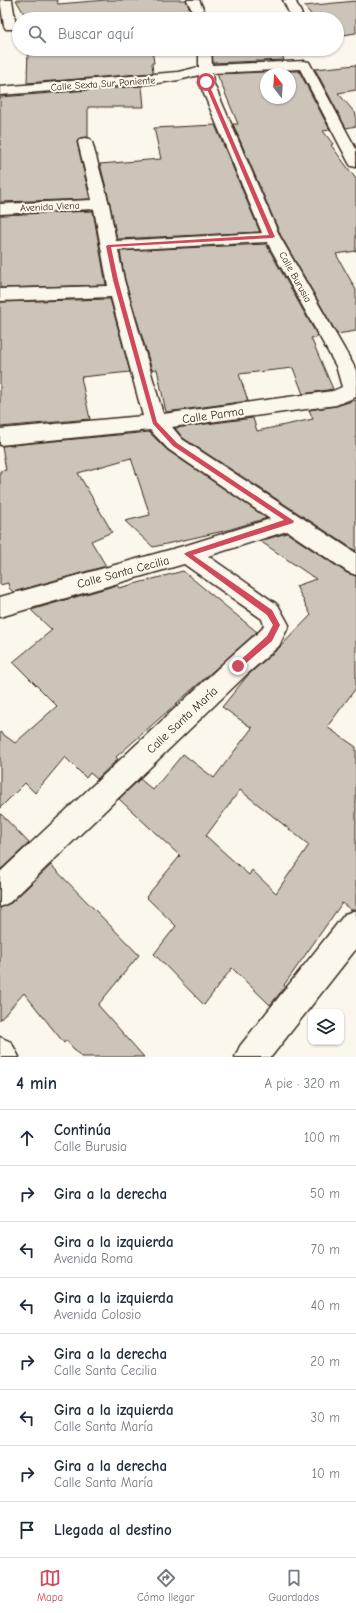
<!DOCTYPE html>
<html lang="es">
<head>
<meta charset="utf-8">
<style>
	:root { --surface:#fff; --page:#f6f6f7; --text:#1f2937; --muted:#747a83; --line:#e0e1e3; --accent:#d1495b }
	body { margin:0; font-family:"Comic Neue",sans-serif; background:var(--page); color:var(--text) }
	.controls { position:absolute; right:12px; bottom:12px; display:grid; overflow:hidden; border-radius:8px; box-shadow:0 1px 3px #0004 }
	.controls button { width:36px; height:36px; display:grid; place-items:center; padding:0; border:0; border-bottom:1px solid var(--line); background:var(--surface); color:var(--text); font:20px sans-serif }
	.compass { position:absolute; left:260px; top:68px; width:36px; height:36px; border-radius:50%; background:var(--surface); box-shadow:0 1px 3px #0004; rotate:343deg }
	.stop { position:absolute; width:12px; height:12px; margin:-9px; border:3px solid #d1495b; border-radius:50%; background:#fff }
	.stop.end { background:#d1495b; border-color:#fff; box-shadow:0 1px 4px #0008 }
	.list { margin:0; padding:0; list-style:none }
	h2 { display:flex; justify-content:space-between; align-items:center; height:52px; margin:0; padding:0 16px; font-size:17px }
	h2 small { font-size:13px; font-weight:400; color:var(--muted) }
	.list li { display:grid; grid-template-columns:26px 1fr auto; gap:12px; align-items:center; box-sizing:border-box; height:56px; padding:0 16px; border-top:1px solid var(--line) }
	.list b { display:block; font-size:15px; white-space:nowrap }
	.list p { margin:0; font-size:13px; white-space:nowrap; color:var(--muted) }
	.list em { font-size:13px; font-style:normal; color:var(--muted) }
	.icon { flex:none; width:22px; height:22px; fill:none; stroke:currentColor; stroke-width:2; stroke-linecap:round; stroke-linejoin:round }
	.map { position:relative; flex:none; width:356px; height:1057px; overflow:hidden }
	.search { position:absolute; background:var(--surface); box-shadow:0 1px 3px #0004; left:12px; right:12px; top:12px; height:44px; display:flex; align-items:center; gap:10px; box-sizing:border-box; padding:0 14px; border-radius:22px; color:var(--muted); font-size:15px }
	.sheet { height:500px; background:var(--surface) }
	nav { display:flex; justify-content:space-around; align-items:center; box-sizing:border-box; height:56px; border-top:1px solid var(--line); background:var(--surface); font-size:11px; color:var(--muted) }
	nav a { display:grid; justify-items:center; gap:2px }
	nav .on { color:var(--accent) }
	.map>svg:first-child { display:block }
	.building { fill:#ccc4b9; stroke:#3b2a1e; fill-rule:evenodd }
	.lines { fill:none; stroke-linecap:round; stroke-linejoin:round }
	.minor-casing { stroke:#3b2a1e; stroke-width:3 }
	.minor { fill:#fbf7ec; fill-rule:evenodd }
	.route { fill:#d1495b }
	.labels { text-anchor:middle; dominant-baseline:central; stroke-width:4; stroke-linejoin:round; paint-order:stroke }
	.far-street-label { font-size:10px; fill:#3b2a1e; stroke:#fbf7ec }
	.street-label { font-size:12px; fill:#3b2a1e; stroke:#fbf7ec }
</style>
</head>
<body>
<div class="map">
<svg width="356" height="1057" viewBox="0 0 356 1057">
	<rect width="100%" height="100%" fill="#fbf7ec"/>
	<filter id="ink" filterUnits="userSpaceOnUse"><feTurbulence type="fractalNoise" baseFrequency=".025" numOctaves="2"/><feDisplacementMap in="SourceGraphic" scale="8" xChannelSelector="R" yChannelSelector="G"/><feConvolveMatrix kernelMatrix="1 2 1 2 8 2 1 2 1" color-interpolation-filters="sRGB"/></filter>
	<g filter="url(#ink)">
		<g class="building">
			<polygon points="16,0 57,0 58,4 106,0 186,0 194,19 27,19"/>
			<polygon points="356,1 356,33 337,36 337,19 315,19 304,6"/>
			<polygon points="28,49 152,49 154,63 152,63 153,73 27,83"/>
			<polygon points="212,49 280,49 284,60 213,63"/>
			<polygon points="356,65 356,90 338,93 356,114 356,126 346,128 315,69"/>
			<path d="M287,71H299L330,130L323,131L333,144L331,145L356,179V251L336,254L356,290V331L337,334L281,236L233,124H238L217,74ZM266,74H290V98H266Z"/>
			<polygon points="142,86 144,107 88,107 88,137 80,138 77,142 90,199 0,202 0,97"/>
			<polygon points="215,125 260,232 117,239 110,204 100,164 161,159 154,128"/>
			<polygon points="93,211 106,285 0,288 0,215"/>
			<polygon points="266,244 318,337 311,338 333,389 303,394 293,368 239,374 248,401 166,412 157,369 152,370 125,280 120,251"/>
			<polygon points="110,299 130,372 81,377 90,419 0,427 0,302"/>
			<polygon points="356,400 356,551 183,438 175,428 253,418 257,431 313,419 309,410 336,406"/>
			<polygon points="149,432 167,450 267,518 228,530 153,547 125,521 150,515 131,458 78,473 112,532 91,541 106,566 13,592 9,588 8,583 0,585 0,471 6,470 2,446"/>
			<path d="M287,533L347,573L356,576V688L327,727L356,747V909L351,910L342,903L284,985L285,987L270,1005L232,968L204,1005L154,954L176,926L146,897L180,856L119,799L140,779L153,790L183,754L214,778L252,728L222,707L248,675L280,647L311,615L296,586L316,579L260,541ZM240,790L309,845L276,893L252,870L249,875L206,836Z"/>
			<polygon points="183,571 257,632 116,757 118,759 97,779 90,773 86,778 65,757 35,793 25,783 0,808 0,732 15,743 57,706 13,662 52,630 31,610 117,585 119,588"/>
			<polygon points="0,813 29,843 0,870"/>
			<polygon points="51,865 139,955 98,1005 144,1057 81,1057 66,1040 64,1043 24,993 0,1020 0,908 11,903"/>
		</g>
		<g class="lines">
			<g class="minor-casing">
				<g id="minor">
					<polygon points="0,0 12,0 16,26 14,29 6,29 4,26"/>
					<polygon points="187,0 199,0 208,19 196,19"/>
					<polygon points="283,0 295,0 304,19 292,19"/>
					<path d="M199,49H211L212,65L304,61L309,62L356,149V167L351,166L349,163L300,69L212,73L213,82L280,237L354,366L356,371V397L336,405L172,427L182,439L356,553V575L348,572L287,531L208,556L278,605L289,625L279,646L247,674L10,902L0,907V872L229,658L261,630L264,625L262,619L184,564L0,617V597L187,545L270,519L168,449L150,430L0,445V429L143,416L111,297L0,301V289L108,286L94,209L0,214V204L92,200L78,142L80,139L85,138L90,139L92,142L109,204L116,241L262,233L199,82V75L179,80L158,83L0,95V87L178,72L199,67ZM267,242L336,366L342,387L333,391L163,414L124,280L118,250Z"/>
					<polygon points="356,910 356,949 271,1057 235,1057 240,1046 345,914"/>
					<polygon points="0,1037 11,1042 19,1057 0,1057"/>
				</g>
			</g>
			<use href="#minor" class="minor"/>
		</g>
	</g>
	<polygon class="route" points="206,81 208,82 275,237 272,238 111,247 118,280 157,422 177,443 294,521 293,523 193,555 272,610 280,625 272,641 238,670 236,669 236,664 267,636 273,625 267,615 184,554 187,552 284,520 173,446 153,424 113,280 106,246 108,245 269,235 204,82"/>
	<g class="labels">
		<g class="far-street-label">
			<text transform="translate(103 84) rotate(-4)">Calle Sexta Sur Poniente</text>
			<text transform="translate(50 207) rotate(-3)">Avenida Viena</text>
			<text transform="translate(295 277) rotate(61)">Calle Burusia</text>
		</g>
		<g class="street-label">
			<text transform="translate(213 415) rotate(-8)">Calle Parma</text>
			<text transform="translate(123 572) rotate(-15)">Calle Santa Cecilia</text>
			<text transform="translate(182 720) rotate(-43)">Calle Santa María</text>
		</g>
	</g>
</svg>
<div class="controls">
<button><svg class="icon" aria-label="layers" viewBox="0 0 24 24"><path d="M12 4l9 5-9 5-9-5zM3 14l9 5 9-5"/></svg></button>
</div>
<svg class="compass" viewBox="-18 -18 36 36"><path d="M0-13l5 13h-10z" fill="#e53935"/><path d="M0 13l5-13h-10z" fill="#747a83"/></svg>
<div class="stop" style="left:206px;top:82px"></div>
<div class="stop end" style="left:238px;top:666px"></div>
<div class="search"><svg class="icon" aria-label="search" viewBox="0 0 24 24"><circle cx="10" cy="10" r="6"/><path d="M15 15l6 6"/></svg>Buscar aquí</div>
</div>
<section class="sheet">
<h2>4 min<small>A pie · 320 m</small></h2>
<ul class="list">
<li><svg class="icon" aria-label="ahead" viewBox="0 0 24 24"><path d="M12 20V5M6 11l6-6 6 6"/></svg><div><b>Continúa</b><p>Calle Burusia</p></div><em>100 m</em></li>
<li><svg class="icon" aria-label="right" viewBox="0 0 24 24"><path d="M7 20v-9h11M14 6l5 5-5 5"/></svg><div><b>Gira a la derecha</b></div><em>50 m</em></li>
<li><svg class="icon" aria-label="left" viewBox="0 0 24 24"><path d="M17 20v-9H6M10 6l-5 5 5 5"/></svg><div><b>Gira a la izquierda</b><p>Avenida Roma</p></div><em>70 m</em></li>
<li><svg class="icon" aria-label="left" viewBox="0 0 24 24"><path d="M17 20v-9H6M10 6l-5 5 5 5"/></svg><div><b>Gira a la izquierda</b><p>Avenida Colosio</p></div><em>40 m</em></li>
<li><svg class="icon" aria-label="right" viewBox="0 0 24 24"><path d="M7 20v-9h11M14 6l5 5-5 5"/></svg><div><b>Gira a la derecha</b><p>Calle Santa Cecilia</p></div><em>20 m</em></li>
<li><svg class="icon" aria-label="left" viewBox="0 0 24 24"><path d="M17 20v-9H6M10 6l-5 5 5 5"/></svg><div><b>Gira a la izquierda</b><p>Calle Santa María</p></div><em>30 m</em></li>
<li><svg class="icon" aria-label="right" viewBox="0 0 24 24"><path d="M7 20v-9h11M14 6l5 5-5 5"/></svg><div><b>Gira a la derecha</b><p>Calle Santa María</p></div><em>10 m</em></li>
<li><svg class="icon" aria-label="arrive" viewBox="0 0 24 24"><path d="M6 21V4h12l-3 4 3 4H6"/></svg><div><b>Llegada al destino</b></div></li>
</ul>
</section>
<nav>
<a class="on"><svg class="icon" aria-label="map" viewBox="0 0 24 24"><path d="M3 6l6-2 6 2 6-2v14l-6 2-6-2-6 2zM9 4v14M15 6v14"/></svg>Mapa</a>
<a><svg class="icon" aria-label="directions" viewBox="0 0 24 24"><path d="M12 3l9 9-9 9-9-9zM9 14v-3h6M13 9l2 2-2 2"/></svg>Cómo llegar</a>
<a><svg class="icon" aria-label="saved" viewBox="0 0 24 24"><path d="M7 4h10v16l-5-4-5 4z"/></svg>Guardados</a>
</nav>
</body>
</html>
